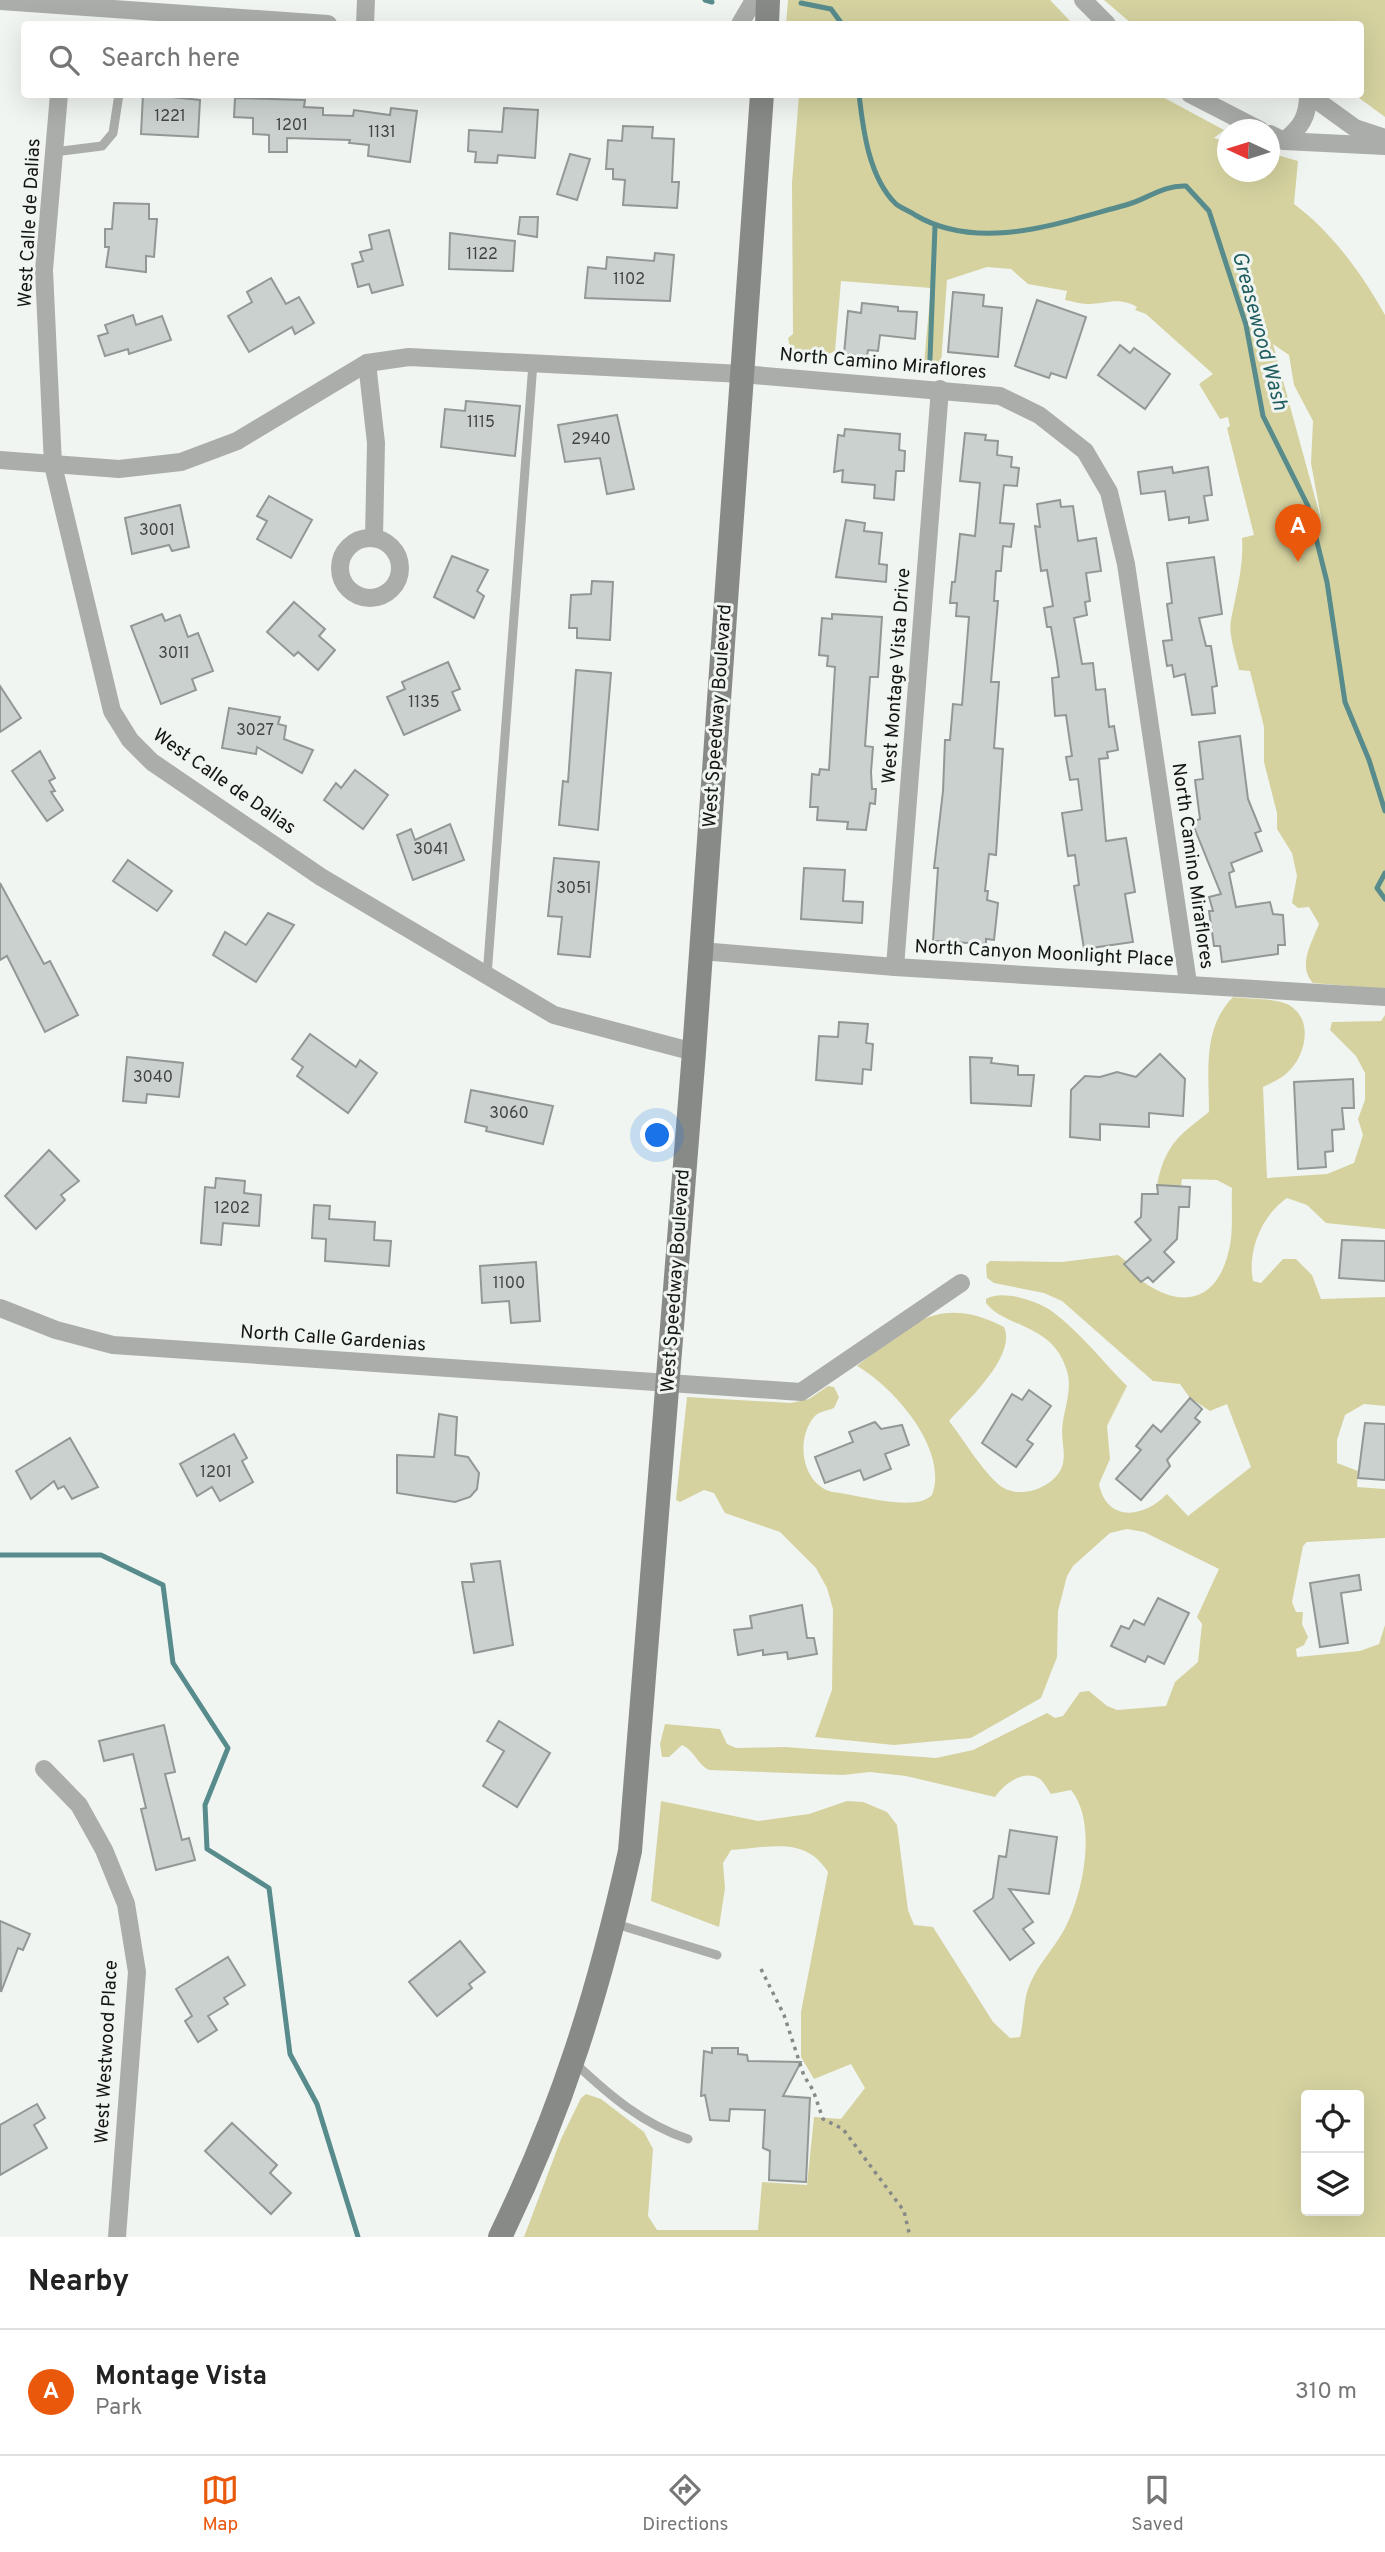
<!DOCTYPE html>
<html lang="en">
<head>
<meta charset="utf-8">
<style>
	:root { --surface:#fff; --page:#f2f2f2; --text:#222; --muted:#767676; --line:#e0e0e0; --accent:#ea580c }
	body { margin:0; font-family:Overpass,sans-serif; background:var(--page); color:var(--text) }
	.controls { position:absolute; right:21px; bottom:21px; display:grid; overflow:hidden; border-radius:7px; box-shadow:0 7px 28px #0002 }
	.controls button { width:63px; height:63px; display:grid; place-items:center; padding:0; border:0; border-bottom:2px solid var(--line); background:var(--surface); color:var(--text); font:35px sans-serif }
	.compass { position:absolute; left:1217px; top:119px; width:63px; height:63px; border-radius:50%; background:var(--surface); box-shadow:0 7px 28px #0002; rotate:274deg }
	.you { position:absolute; left:658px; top:1136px; width:24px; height:24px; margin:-18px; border:5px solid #fff; border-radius:50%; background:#1a73e8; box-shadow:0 0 0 10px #1a73e833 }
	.badge { display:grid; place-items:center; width:46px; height:46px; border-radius:50%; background:var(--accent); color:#fff; font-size:23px; font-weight:700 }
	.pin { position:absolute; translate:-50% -58px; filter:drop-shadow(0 2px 4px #0008) }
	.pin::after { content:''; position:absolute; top:37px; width:24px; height:21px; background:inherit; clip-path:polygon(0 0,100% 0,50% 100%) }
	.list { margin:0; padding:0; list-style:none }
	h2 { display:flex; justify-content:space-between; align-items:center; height:91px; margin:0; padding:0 28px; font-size:30px }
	h2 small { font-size:23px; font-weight:400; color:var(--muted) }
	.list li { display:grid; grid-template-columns:46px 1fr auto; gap:21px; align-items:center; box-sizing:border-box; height:126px; padding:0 28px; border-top:2px solid var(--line) }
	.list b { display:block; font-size:26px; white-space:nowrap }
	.list p { margin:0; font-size:23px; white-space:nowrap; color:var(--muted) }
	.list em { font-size:23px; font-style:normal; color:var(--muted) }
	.icon { flex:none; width:38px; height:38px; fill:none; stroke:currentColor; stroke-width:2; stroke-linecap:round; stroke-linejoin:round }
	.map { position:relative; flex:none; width:1385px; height:2237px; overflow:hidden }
	.search { position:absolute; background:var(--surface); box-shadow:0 7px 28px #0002; left:21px; right:21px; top:21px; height:77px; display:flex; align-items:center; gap:18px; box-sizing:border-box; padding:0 24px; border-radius:7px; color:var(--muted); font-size:26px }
	.sheet { height:217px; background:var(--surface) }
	nav { display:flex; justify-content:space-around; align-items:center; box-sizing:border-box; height:98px; border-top:2px solid var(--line); background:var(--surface); font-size:19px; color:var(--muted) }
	nav a { display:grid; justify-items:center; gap:4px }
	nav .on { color:var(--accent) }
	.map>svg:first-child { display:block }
	.green { fill:#d5d2a0; fill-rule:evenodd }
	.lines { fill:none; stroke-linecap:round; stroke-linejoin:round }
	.stream { stroke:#578b8c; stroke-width:5 }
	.building { fill:#cad1ce; stroke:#919896; stroke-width:2 }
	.path { stroke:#868a87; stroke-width:3.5; stroke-dasharray:3.5 5; stroke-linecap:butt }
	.lane { stroke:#abadaa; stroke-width:9 }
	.street { stroke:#abadaa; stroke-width:18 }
	.secondary { stroke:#888a87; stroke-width:24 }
	.labels { text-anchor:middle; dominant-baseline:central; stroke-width:6; stroke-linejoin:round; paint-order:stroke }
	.number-label { font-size:16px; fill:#424543 }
	.street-label { font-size:19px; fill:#141615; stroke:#f0f5f1 }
	.water-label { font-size:21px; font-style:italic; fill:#205d60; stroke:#f0f5f1 }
</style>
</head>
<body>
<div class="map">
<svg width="1385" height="2237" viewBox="0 0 1385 2237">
	<rect width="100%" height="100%" fill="#f0f5f1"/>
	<g class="green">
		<polygon points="788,0 1050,0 1073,24 786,24"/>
		<polygon points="1104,0 1385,0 1385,117 1355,95 1360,94 1360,24 1132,24"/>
		<path d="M799,95H1159L1224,130L1214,138L1227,142L1228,172H1270V153L1298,161L1294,204C1331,231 1363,275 1385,315V989L1313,983C1297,966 1312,942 1319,924L1309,907L1298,908L1292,903L1297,876L1292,853L1277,829V813L1264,762V727L1250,671L1239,670C1236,656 1228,634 1231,620C1236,593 1244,566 1242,538L1254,535L1227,428L1230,426L1228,417L1220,419L1199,384L1213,374L1146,314L1135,310L1137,307C1119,296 1105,304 1087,304C1080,304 1072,301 1065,300L1067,291L1028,284L1011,269L987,267L947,280L941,364L924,363L931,288L841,281L835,351C822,359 802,358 790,348L788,338L793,334L792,183ZM1273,344L1289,355L1294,385L1313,421L1311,463L1322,523Z"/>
		<path d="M1233,997C1249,999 1272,998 1287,1004C1315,1018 1306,1056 1287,1073C1281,1079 1271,1083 1263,1087L1267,1178L1327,1174L1354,1163L1363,1135L1358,1119L1365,1100V1073L1356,1056L1330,1030L1332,1022L1381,1021L1385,1015V1229L1326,1223L1307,1205L1287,1198C1262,1215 1247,1251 1253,1281L1261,1283L1283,1259H1296L1312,1275L1321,1299L1385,1297V1406L1364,1404L1345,1415L1337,1440V1463L1358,1471L1357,1487L1385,1489V1538L1307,1542L1303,1546L1292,1602L1296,1612H1303L1302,1624L1308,1637L1304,1645L1296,1649L1297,1657L1360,1651L1379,1644L1385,1625V2237H524L561,2139L581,2098L586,2094L601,2099L644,2132L653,2149L648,2216L657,2230H758L762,2182L807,2185L814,2117L841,2119L865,2088L851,2064L814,2079L801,2057V2012L828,1872C805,1835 768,1848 731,1850L723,1863L725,1888L719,1927L651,1901L661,1801L758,1821L809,1814L847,1801L863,1802L887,1812L897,1825L908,1910L914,1925L933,1927L993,2022L1010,2038L1020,2037C1024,2022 1023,2004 1028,1989C1036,1966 1053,1950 1064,1930C1083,1895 1098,1823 1071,1790L1051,1794C1048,1790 1044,1782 1040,1779C1024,1768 1003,1785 995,1797L906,1776L870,1772L843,1775L709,1770C697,1764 695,1751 682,1745L669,1757H662L660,1744L665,1724L720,1729L727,1744L736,1748L785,1747L936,1758L973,1750L1047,1713L1055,1718L1063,1716L1080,1692L1089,1691L1107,1706L1117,1710L1166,1706L1175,1682L1198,1662L1202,1624L1197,1617L1219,1569L1144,1532L1127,1529L1110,1533L1073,1566L1067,1576L1058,1611L1057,1657L1041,1698L971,1738L894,1745L815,1737L832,1690L833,1609L827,1588L816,1568L780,1532L725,1513L714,1493L704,1490L680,1502L676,1500L687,1397L791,1403L809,1399L828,1386L834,1387L839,1397L834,1408C828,1411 819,1411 814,1417C795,1440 802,1484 832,1492C856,1494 915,1513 932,1495C949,1450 894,1387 857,1366C909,1326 937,1293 1004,1327C1017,1356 967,1401 949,1421C965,1441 979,1467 998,1484C1017,1501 1053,1489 1062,1467C1066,1455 1062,1443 1062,1431C1063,1409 1074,1389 1066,1368C1051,1323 1005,1328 986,1303V1299C1002,1289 1039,1301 1053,1312C1080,1332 1103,1362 1127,1386L1107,1426L1110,1459L1099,1484C1107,1523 1144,1518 1167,1494L1188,1516L1251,1467L1227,1404L1210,1411L1190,1398L1180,1384L1153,1381L1062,1301L1044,1293L994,1283L987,1278L986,1265L990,1261L1062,1262L1118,1255L1127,1262L1124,1265C1159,1302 1211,1318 1228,1254C1234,1234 1231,1209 1232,1188L1217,1180L1182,1179L1181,1187L1157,1185C1165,1145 1178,1136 1209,1112C1209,1071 1202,1029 1233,997ZM1306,2095H1359V2211H1306Z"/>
	</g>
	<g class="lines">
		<g class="stream">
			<polyline points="705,0 712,2"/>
			<polyline points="801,3 831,9 842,24"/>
			<path d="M859,94C863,130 869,178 896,204C901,208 909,211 915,215C980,253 1058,223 1126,205C1148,199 1162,185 1186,186L1209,211L1246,325L1263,416L1308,506L1327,582L1345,702L1369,760L1385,811"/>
			<polyline points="930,359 935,226"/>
			<polyline points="1385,873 1377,888 1385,899"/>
			<polyline points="0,1555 101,1555 163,1585 173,1663 228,1748 205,1805 207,1849 269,1888 290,2054 317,2104 358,2237"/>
		</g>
	</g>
	<g class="building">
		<polygon points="143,94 200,100 198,137 141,134"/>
		<polygon points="235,98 305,100 304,107 323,108 323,115 353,116 354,110 390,115 391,108 417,111 410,162 368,156 369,145 349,143 350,140 287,138 287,152 269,152 269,135 253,134 253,118 234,117"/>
		<polygon points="504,108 538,110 535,158 498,155 497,163 475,162 476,152 468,151 469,130 502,132"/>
		<polygon points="623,126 653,127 652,138 674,139 672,182 679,182 677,208 623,205 625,180 613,179 613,169 606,169 608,140 622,141"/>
		<polygon points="570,154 590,159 577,200 557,194"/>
		<polygon points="114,203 149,204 149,219 157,219 154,257 146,256 146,272 106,267 109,247 105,247 105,229 112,229"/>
		<polygon points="520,217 538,217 537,237 518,234"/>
		<polygon points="389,230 403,285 372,293 369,284 358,287 352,264 363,261 360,252 372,249 369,235"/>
		<polygon points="450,233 515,241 513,271 449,269"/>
		<polygon points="655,253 674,255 670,301 585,298 588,267 606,269 607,257 654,261"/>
		<polygon points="271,278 286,304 299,297 314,323 295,334 292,327 249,352 228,316 252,302 247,292"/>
		<polygon points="953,292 984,295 983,306 1002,308 998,357 948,352"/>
		<polygon points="1037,300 1086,317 1066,378 1051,373 1049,378 1015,366"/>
		<polygon points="862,303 898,307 898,311 917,312 915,339 880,335 878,351 868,350 867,356 844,354 848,311 861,313"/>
		<polygon points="133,315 136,325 162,316 171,340 129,354 128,349 105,356 98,336 108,333 105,325"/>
		<polygon points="1120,345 1130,353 1134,348 1170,374 1145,409 1098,375"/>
		<polygon points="466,401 520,406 515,456 441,447 445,409 465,411"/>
		<polygon points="617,415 634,489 607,494 600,458 565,462 558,425"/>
		<polygon points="845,429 900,434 899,450 905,451 904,471 896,471 894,500 874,498 875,485 842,482 843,470 834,472 838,435 844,436"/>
		<polygon points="965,433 986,435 985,440 998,441 997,455 1012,457 1011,467 1019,468 1017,486 1004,485 1000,523 1014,524 1011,547 1003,546 1001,571 996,571 994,601 998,601 991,682 999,682 994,748 1003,749 996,855 989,854 985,891 988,891 987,900 998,903 994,940 986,939 986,944 933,941 938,868 934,868 943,791 945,740 950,740 953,704 962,705 969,617 956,616 957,603 950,603 952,582 955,582 960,534 975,536 980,483 960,481"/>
		<polygon points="1172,467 1173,473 1208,467 1212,495 1204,496 1208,520 1189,523 1189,517 1169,520 1165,491 1141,494 1138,472"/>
		<polygon points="269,496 312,520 291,558 257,539 267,521 257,516"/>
		<polygon points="1060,500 1061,507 1073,506 1078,541 1096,538 1101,571 1086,573 1090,601 1085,602 1087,615 1074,618 1082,664 1093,663 1096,690 1105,689 1109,727 1114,726 1118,750 1107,752 1108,758 1099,759 1106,841 1126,838 1135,892 1125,894 1133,942 1084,949 1074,886 1079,885 1075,855 1068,856 1062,813 1082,810 1078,779 1070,780 1066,757 1072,756 1066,715 1055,716 1052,678 1059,677 1057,662 1051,627 1047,627 1044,608 1053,606 1047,570 1041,571 1035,526 1040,527 1037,504"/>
		<polygon points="180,505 189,547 172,551 169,545 132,554 125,518"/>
		<polygon points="846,520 865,523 864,531 882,533 879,564 887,565 886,582 836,577"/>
		<polygon points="452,556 488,570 477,591 484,596 474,618 434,597"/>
		<polygon points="1214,557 1222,614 1199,618 1206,646 1211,646 1217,686 1212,687 1215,713 1192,715 1185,674 1174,677 1172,665 1167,666 1163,641 1172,640 1167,604 1172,603 1167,563"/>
		<polygon points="592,581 613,582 610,640 577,638 577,628 569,628 571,595 591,594"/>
		<polygon points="294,602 325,629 319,636 335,650 318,670 298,652 294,656 267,632"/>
		<polygon points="162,614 165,621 180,615 188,637 198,633 213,671 192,679 196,690 161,704 131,626"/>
		<polygon points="832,614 882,617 878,677 870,677 865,746 873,747 871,772 872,789 876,789 875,804 870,803 866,830 847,829 848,822 817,820 818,807 810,807 812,774 819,775 820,769 829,770 835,667 827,666 828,656 819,655 822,618 832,619"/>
		<polygon points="448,662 460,689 452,692 460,710 404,735 387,697 405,689 402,682"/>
		<polygon points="576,670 611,673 598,830 559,825 563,781 568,782"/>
		<polygon points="0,686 21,718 0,732"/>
		<polygon points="229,708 280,717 278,724 286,726 284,739 313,750 302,773 257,747 256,754 222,748"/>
		<polygon points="1240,736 1248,799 1261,831 1255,833 1262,851 1231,863 1234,871 1229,873 1236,907 1270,902 1273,914 1283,915 1285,945 1278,945 1278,954 1222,962 1220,946 1214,946 1209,911 1213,911 1209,897 1221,894 1192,822 1200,819 1195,780 1203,779 1199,742"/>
		<polygon points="40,751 55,778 49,781 55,791 51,792 63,810 47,821 12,771"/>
		<polygon points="355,770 388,795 363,829 324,800 336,783 341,788"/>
		<polygon points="450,824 464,860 413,880 397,835 411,829 415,840"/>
		<polygon points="554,858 599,862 590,957 558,954 562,917 548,916"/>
		<polygon points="128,860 172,891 157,911 113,881"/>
		<polygon points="804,868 845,870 843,901 863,902 862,923 801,919"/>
		<polygon points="0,883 44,964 50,961 78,1015 45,1032 7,956 0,960"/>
		<polygon points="268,913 294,925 256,982 213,955 225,932 246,945"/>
		<polygon points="839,1022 868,1024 866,1043 873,1044 871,1070 863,1069 862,1084 816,1080 819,1036 838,1037"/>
		<polygon points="310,1034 356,1067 360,1060 377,1073 348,1113 297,1076 303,1067 292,1059"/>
		<polygon points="1160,1054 1185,1079 1183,1116 1149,1113 1149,1127 1100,1124 1100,1140 1070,1137 1071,1090 1085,1076 1100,1077 1117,1072 1136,1077"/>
		<polygon points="127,1057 183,1063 179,1097 147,1094 146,1103 123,1101"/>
		<polygon points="970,1057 992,1058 991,1063 1018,1066 1018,1075 1034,1075 1031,1106 971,1103"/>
		<polygon points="1353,1079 1354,1108 1342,1108 1344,1129 1332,1130 1333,1151 1325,1152 1326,1167 1298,1169 1294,1082"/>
		<polygon points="471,1090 553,1106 543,1144 486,1131 487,1127 465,1122"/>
		<polygon points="49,1150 79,1181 61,1195 65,1200 36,1229 5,1196"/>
		<polygon points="216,1178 245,1181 244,1193 261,1195 259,1226 223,1223 221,1245 201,1243 205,1187 215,1188"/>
		<polygon points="1157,1185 1190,1187 1189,1207 1179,1207 1177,1239 1164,1252 1174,1262 1153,1282 1148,1277 1141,1282 1124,1264 1151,1240 1135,1222 1141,1217 1142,1194 1158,1194"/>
		<polygon points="314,1205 330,1206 329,1219 375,1222 374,1240 391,1241 389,1266 325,1261 326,1239 312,1238"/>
		<polygon points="1342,1240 1385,1241 1385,1281 1339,1278"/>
		<polygon points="536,1262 540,1321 511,1323 509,1301 482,1303 480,1266"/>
		<polygon points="1029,1390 1051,1406 1027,1440 1033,1444 1016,1467 982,1443 1012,1394 1022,1400"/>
		<polygon points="1190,1398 1202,1409 1195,1418 1200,1422 1167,1460 1170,1466 1141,1500 1116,1479 1141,1450 1136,1446 1153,1425 1161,1432"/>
		<polygon points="439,1414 457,1417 455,1455 468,1457 479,1473 477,1489 470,1497 455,1502 397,1493 397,1455 434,1457"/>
		<polygon points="875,1422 881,1429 902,1425 909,1445 885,1454 891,1469 864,1480 860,1470 825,1483 815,1457 853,1442 849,1432"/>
		<polygon points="1365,1423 1385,1424 1385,1480 1358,1478"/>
		<polygon points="234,1434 247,1458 242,1461 253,1482 220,1501 212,1487 197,1496 180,1464"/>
		<polygon points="70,1438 98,1487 72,1499 64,1486 58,1489 54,1481 31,1499 16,1471"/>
		<polygon points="500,1561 513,1645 474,1653 462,1582 474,1582 471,1564"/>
		<polygon points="1359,1575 1361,1590 1341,1593 1348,1643 1320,1647 1310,1583"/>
		<polygon points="1158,1598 1189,1613 1164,1664 1148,1656 1145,1662 1111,1646 1121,1626 1129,1629 1134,1620 1144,1625"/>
		<polygon points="802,1605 807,1638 814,1638 817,1654 788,1659 787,1652 763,1655 763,1650 738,1655 734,1630 752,1628 750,1616"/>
		<polygon points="499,1721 550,1753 517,1807 483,1786 504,1751 487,1741"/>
		<polygon points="164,1725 175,1772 165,1774 182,1840 189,1838 195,1860 156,1870 141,1809 146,1808 133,1754 104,1761 99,1741"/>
		<polygon points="1010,1830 1057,1837 1049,1894 1009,1889 1033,1922 1023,1929 1034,1943 1010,1960 974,1911 993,1898 999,1856 1006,1857"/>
		<polygon points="0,1921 30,1934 23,1950 18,1948 1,1992"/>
		<polygon points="460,1941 485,1972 469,1984 472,1988 437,2016 409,1982"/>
		<polygon points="228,1957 245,1985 224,1998 228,2004 208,2016 217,2030 198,2042 185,2021 192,2016 176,1989"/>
		<polygon points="712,2048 738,2048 738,2054 747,2055 748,2061 801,2062 783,2096 810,2098 806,2182 769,2180 770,2151 763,2148 765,2110 730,2109 729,2121 710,2120 705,2095 701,2096 704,2051 712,2053"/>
		<polygon points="37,2104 45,2118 34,2125 47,2148 0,2175 0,2125"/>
		<polygon points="232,2123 277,2165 270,2173 291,2193 271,2214 205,2151"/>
	</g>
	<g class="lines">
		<polyline class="path" points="761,1969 784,2015 804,2076 813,2090 823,2119 843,2129 904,2211 910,2237"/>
		<g class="lane">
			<polyline points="54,152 102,146 113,133 119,94"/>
			<polyline points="487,976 533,363"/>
			<polyline points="616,1924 717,1955"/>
			<path d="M576,2064C609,2095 644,2125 688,2139"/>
		</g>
		<g class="street">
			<polyline points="1083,0 1107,24"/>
			<polyline points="0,1 328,24"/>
			<polyline points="365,24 366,0"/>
			<polyline points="740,24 754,0"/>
			<polyline points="59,94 44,270 53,465 112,711 130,740 152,762 321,877 554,1015 694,1052"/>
			<polyline points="1190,94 1260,130"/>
			<polyline points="1308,94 1355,128 1385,138"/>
			<polyline points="1270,134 1284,141 1385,146"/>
			<path d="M1284,141C1301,127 1308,117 1308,95"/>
			<polyline points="367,363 376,443 374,537"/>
			<polyline points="0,460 119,469 181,462 237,441 367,363 409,357 742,374 1000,396 1039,415 1085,451 1109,492 1126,564 1188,983"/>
			<circle cx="370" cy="568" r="30"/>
			<polyline points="701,951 895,967 1385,997"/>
			<polyline points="895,967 940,389"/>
			<polyline points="0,1308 56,1330 113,1345 801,1392 961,1283"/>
			<polyline points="44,1769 79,1805 104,1850 126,1904 137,1972 117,2237"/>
		</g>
		<g class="secondary">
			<polyline points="767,24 768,0"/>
			<path d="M500,2237C563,2108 599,1990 630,1851L694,1052L762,94"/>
		</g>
	</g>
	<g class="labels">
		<g class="number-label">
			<text x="170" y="117">1221</text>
			<text x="292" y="126">1201</text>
			<text x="382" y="133">1131</text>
			<text x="482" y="255">1122</text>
			<text x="629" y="280">1102</text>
			<text x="481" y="423">1115</text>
			<text x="591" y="440">2940</text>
			<text x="157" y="531">3001</text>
			<text x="174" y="654">3011</text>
			<text x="424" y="703">1135</text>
			<text x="255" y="731">3027</text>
			<text x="431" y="850">3041</text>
			<text x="574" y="889">3051</text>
			<text x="153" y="1078">3040</text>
			<text x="509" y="1114">3060</text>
			<text x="232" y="1209">1202</text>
			<text x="509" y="1284">1100</text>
			<text x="216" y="1473">1201</text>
		</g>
		<g class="street-label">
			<text transform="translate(30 223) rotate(-87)">West Calle de Dalias</text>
			<text transform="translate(883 364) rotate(5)">North Camino Miraflores</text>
			<text transform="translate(897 676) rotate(-86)">West Montage Vista Drive</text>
			<text transform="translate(718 716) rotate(-86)">West Speedway Boulevard</text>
			<text transform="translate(224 782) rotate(35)">West Calle de Dalias</text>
			<text transform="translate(1192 866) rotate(82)">North Camino Miraflores</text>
			<text transform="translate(1044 954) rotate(3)">North Canyon Moonlight Place</text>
			<text transform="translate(676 1281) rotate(-86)">West Speedway Boulevard</text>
			<text transform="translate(333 1339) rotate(4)">North Calle Gardenias</text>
			<text transform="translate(107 2052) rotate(-87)">West Westwood Place</text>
		</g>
		<g class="water-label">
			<text transform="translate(1259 331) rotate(75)">Greasewood Wash</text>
		</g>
	</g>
</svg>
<div class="controls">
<button><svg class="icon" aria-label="locate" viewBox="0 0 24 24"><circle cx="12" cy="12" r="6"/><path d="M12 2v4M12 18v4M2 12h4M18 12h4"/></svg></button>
<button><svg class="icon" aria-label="layers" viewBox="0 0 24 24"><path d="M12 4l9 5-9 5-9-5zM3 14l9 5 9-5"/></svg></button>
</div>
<svg class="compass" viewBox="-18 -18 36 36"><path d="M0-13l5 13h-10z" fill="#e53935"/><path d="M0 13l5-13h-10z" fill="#767676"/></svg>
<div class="you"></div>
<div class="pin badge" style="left:1298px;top:562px">A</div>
<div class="search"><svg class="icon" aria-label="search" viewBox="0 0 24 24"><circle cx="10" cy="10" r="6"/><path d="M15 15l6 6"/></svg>Search here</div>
</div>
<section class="sheet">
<h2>Nearby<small></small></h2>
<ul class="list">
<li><span class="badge">A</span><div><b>Montage Vista</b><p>Park</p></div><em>310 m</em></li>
</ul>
</section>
<nav>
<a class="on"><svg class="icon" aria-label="map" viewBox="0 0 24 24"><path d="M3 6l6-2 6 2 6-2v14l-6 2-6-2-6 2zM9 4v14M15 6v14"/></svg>Map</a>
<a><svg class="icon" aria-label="directions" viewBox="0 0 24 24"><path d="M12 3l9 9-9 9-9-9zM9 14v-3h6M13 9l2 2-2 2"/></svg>Directions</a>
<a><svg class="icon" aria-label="saved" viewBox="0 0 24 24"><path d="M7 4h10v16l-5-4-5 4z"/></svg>Saved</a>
</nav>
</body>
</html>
